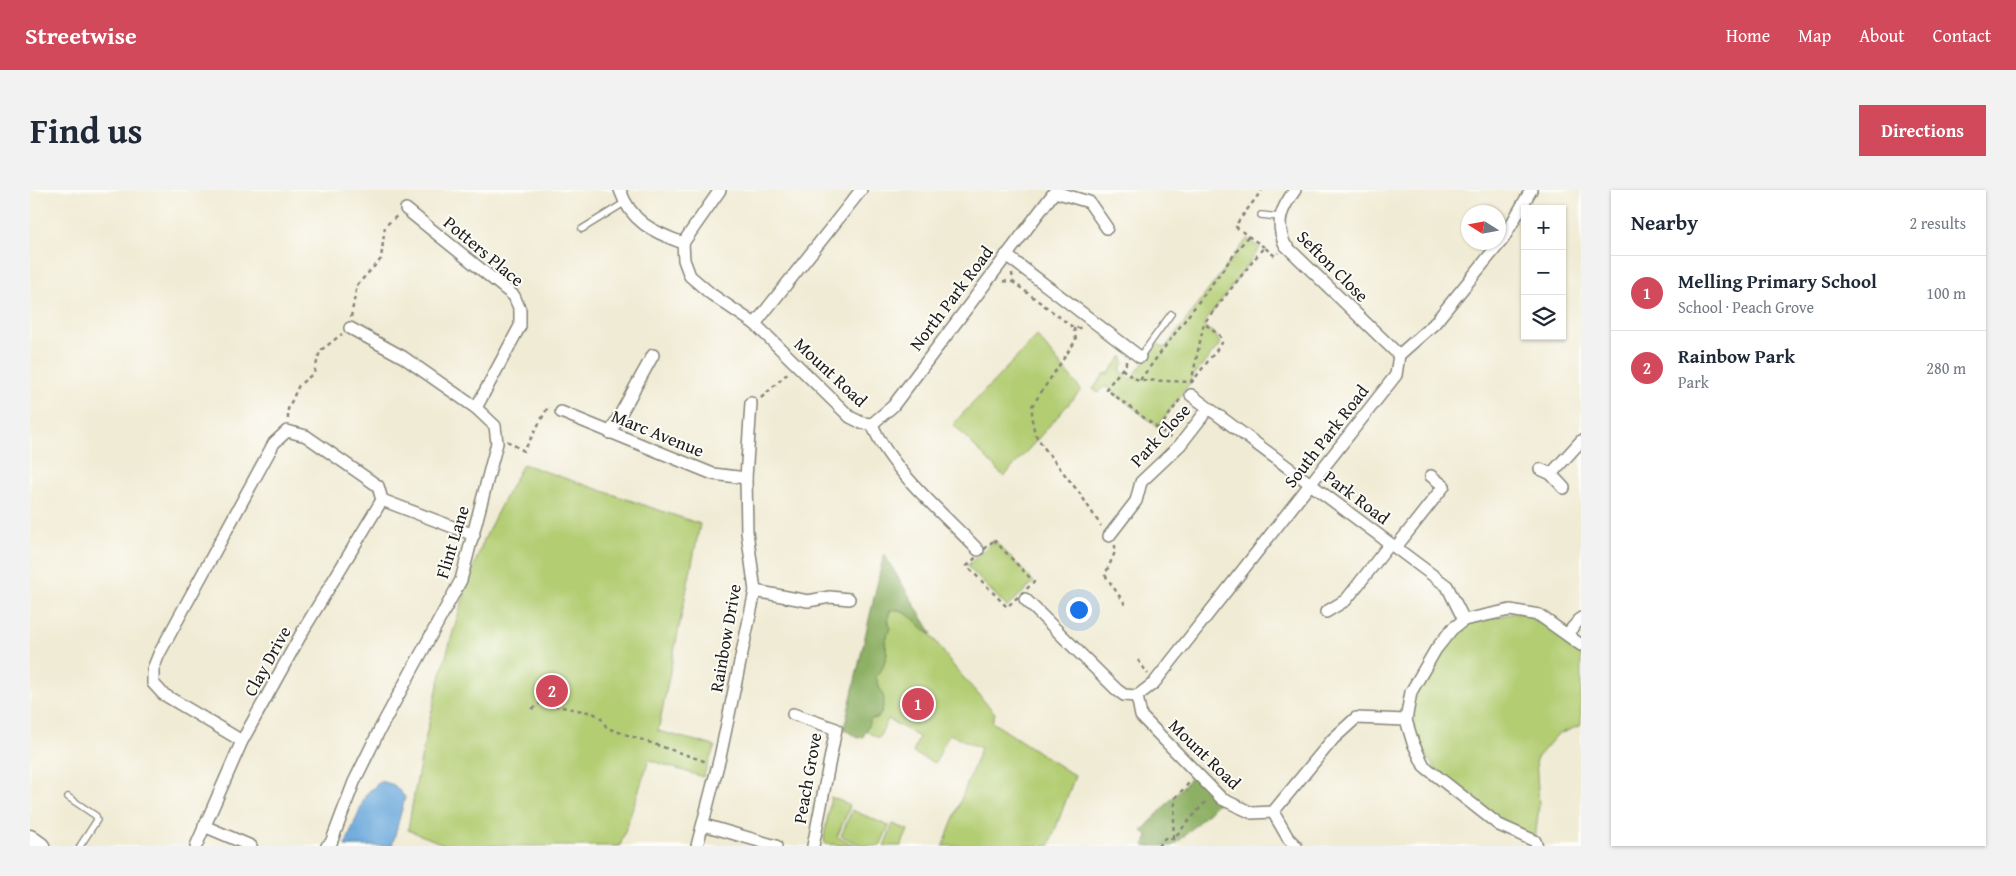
<!DOCTYPE html>
<html lang="en">
<head>
<meta charset="utf-8">
<style>
	:root { --surface:#fff; --page:#f2f2f3; --text:#1f2937; --muted:#747a83; --line:#e0e1e3; --accent:#d1495b }
	body { margin:0; font-family:"Gentium Book Plus",serif; background:var(--page); color:var(--text) }
	.controls { position:absolute; right:15px; top:15px; display:grid; overflow:hidden; border-radius:0px; box-shadow:0 1px 4px #0004 }
	.controls button { width:45px; height:45px; display:grid; place-items:center; padding:0; border:0; border-bottom:1px solid var(--line); background:var(--surface); color:var(--text); font:25px sans-serif }
	.compass { position:absolute; left:1431px; top:15px; width:45px; height:45px; border-radius:50%; background:var(--surface); box-shadow:0 1px 4px #0004; rotate:281deg }
	.you { position:absolute; left:1048px; top:419px; width:18px; height:18px; margin:-12px; border:4px solid #fff; border-radius:50%; background:#1a73e8; box-shadow:0 0 0 8px #1a73e833 }
	.badge { display:grid; place-items:center; width:32px; height:32px; border-radius:50%; background:var(--accent); color:#fff; font-size:16px; font-weight:700 }
	.pin { position:absolute; translate:-50% -50%; border:2px solid #fff; box-shadow:0 1px 5px #0006 }
	.list { margin:0; padding:0; list-style:none }
	h2 { display:flex; justify-content:space-between; align-items:center; height:65px; margin:0; padding:0 20px; font-size:21px }
	h2 small { font-size:16px; font-weight:400; color:var(--muted) }
	.list li { display:grid; grid-template-columns:32px 1fr auto; gap:15px; align-items:center; box-sizing:border-box; height:75px; padding:0 20px; border-top:1px solid var(--line) }
	.list b { display:block; font-size:19px; white-space:nowrap }
	.list p { margin:0; font-size:16px; white-space:nowrap; color:var(--muted) }
	.list em { font-size:16px; font-style:normal; color:var(--muted) }
	.icon { flex:none; width:28px; height:28px; fill:none; stroke:currentColor; stroke-width:2; stroke-linecap:round; stroke-linejoin:round }
	.map { position:relative; flex:none; width:1551px; height:656px; overflow:hidden; border-radius:0px }
	header { display:flex; align-items:center; gap:30px; box-sizing:border-box; height:70px; padding:0 25px; background:var(--accent); color:#fff }
	header strong { font-size:24px }
	nav { display:flex; gap:28px; margin-inline-start:auto; font-size:18px }
	.intro { display:flex; align-items:center; justify-content:space-between; box-sizing:border-box; height:120px; padding:0 30px }
	h1 { margin:0; font-size:35px }
	.button { padding:12px 22px; border-radius:0px; background:var(--accent); color:#fff; font-size:18px; font-weight:700 }
	main { display:flex; gap:30px; padding:0 30px }
	aside { flex:1; background:var(--surface); border-radius:0px; box-shadow:0 1px 4px #0004 }
	.map>svg:first-child { display:block }
	.green { fill:#b3cd73; stroke:#687448 }
	.forest { fill:#8eb065; stroke:#556640 }
	.water { fill:#6aa8dc; stroke:#43627c }
	.lines { fill:none; stroke-linecap:round; stroke-linejoin:round }
	.lane-casing { stroke:#868478; stroke-width:8 }
	.street-casing { stroke:#868478; stroke-width:14 }
	.secondary-casing { stroke:#868478; stroke-width:19 }
	.path { stroke:#868478; stroke-width:2.5; stroke-dasharray:4 4; stroke-linecap:butt }
	.lane { stroke:#fff; stroke-width:5.5 }
	.street { stroke:#fff; stroke-width:11 }
	.secondary { stroke:#fff; stroke-width:16 }
	.labels { text-anchor:middle; dominant-baseline:central; stroke-width:4; stroke-linejoin:round; paint-order:stroke }
	.street-label { font-size:18px; fill:#1c1c1c; stroke:#fdfcf7 }
</style>
</head>
<body>
<header>
<strong>Streetwise</strong>
<nav><a>Home</a><a>Map</a><a>About</a><a>Contact</a></nav>
</header>
<div class="intro"><h1>Find us</h1><a class="button">Directions</a></div>
<main>
<div class="map">
<svg width="1551" height="656" viewBox="0 0 1551 656">
	<rect width="100%" height="100%" fill="#fdfcf7"/>
	<filter id="ink" filterUnits="userSpaceOnUse"><feTurbulence type="fractalNoise" baseFrequency=".02" numOctaves="2"/><feDisplacementMap in="SourceGraphic" scale="10" xChannelSelector="R" yChannelSelector="G"/><feConvolveMatrix kernelMatrix="1 2 1 2 8 2 1 2 1" color-interpolation-filters="sRGB"/></filter>
	<filter id="wash" filterUnits="userSpaceOnUse"><feTurbulence type="fractalNoise" baseFrequency=".0096" numOctaves="4" result="noise"/><feDisplacementMap in="SourceGraphic" scale="20" xChannelSelector="R" yChannelSelector="G"/><feGaussianBlur stdDeviation="1.12" result="paint"/><feColorMatrix in="noise" values="0 0 0 0 0 0 0 0 0 0 0 0 0 0 0 0 0 1.4 0 .05"/><feComposite in="paint" operator="in"/></filter>
	<g filter="url(#wash)">
		<rect width="100%" height="100%" fill="#f0ebd4"/>
		<g class="green">
			<polygon points="1217,49 1230,58 1173,135 1186,145 1190,154 1161,189 1159,194 1128,237 1077,197 1072,198 1068,203 1063,199 1075,183 1078,184 1092,166 1094,172 1090,180 1101,189 1128,154 1135,158"/>
			<polygon points="1007,146 1051,200 974,287 923,234"/>
			<path d="M493,274L670,334L628,541L685,556L673,587L619,570L590,656H418L378,640C393,546 417,452 449,362C461,332 478,302 493,274Z"/>
			<polygon points="964,350 1004,392 977,417 937,376"/>
			<path d="M864,419C895,429 907,455 926,479C939,494 952,509 965,523L962,532L1045,586L1019,656H913L951,558L919,544L905,573L883,563L889,547L858,529L849,548L835,541L841,529L849,527C860,505 848,505 846,486L852,479L857,464L855,452L859,433L858,423Z"/>
			<polygon points="1490,422 1551,455 1551,535 1527,545 1506,569 1509,615 1505,651 1416,593 1380,545 1384,498 1427,435"/>
			<polygon points="801,607 818,614 819,619 807,647 828,656 795,654 794,648"/>
			<polygon points="822,620 859,636 850,656 834,656 811,646"/>
			<polygon points="863,634 878,640 871,656 854,656"/>
		</g>
		<g class="forest">
			<path d="M854,364L902,444C887,438 879,416 860,420L858,429L860,438L855,452L857,464L852,479L846,486C849,505 861,504 848,528L841,529L833,547L828,548L814,539Z"/>
			<polygon points="1166,582 1192,609 1147,653 1141,656 1114,656 1118,646 1112,641"/>
		</g>
		<polygon class="water" points="351,591 364,595 375,607 362,656 315,656 336,604"/>
	</g>
	<g filter="url(#ink)">
		<g class="lines">
			<g class="lane-casing">
				<g id="lane">
					<polyline points="1231,25 1249,27"/>
					<polyline points="552,39 594,13"/>
					<polyline points="1110,167 1141,124"/>
					<polyline points="38,607 66,626 67,630 50,656"/>
				</g>
			</g>
			<g class="street-casing">
				<g id="street">
					<path d="M590,0C601,32 623,42 653,53"/>
					<path d="M1265,0C1251,19 1245,32 1255,55L1369,165"/>
					<polyline points="1025,2 1059,12 1077,38"/>
					<polyline points="376,19 484,106 490,120 490,136 446,218"/>
					<path d="M653,53L654,70L660,86L681,104L725,134L820,227L832,233L842,234C860,280 913,323 948,360"/>
					<polyline points="653,53 690,0"/>
					<polyline points="976,65 1110,167"/>
					<polyline points="725,134 831,0"/>
					<polyline points="1161,205 1417,396 1434,430"/>
					<polyline points="531,222 683,284 716,288"/>
					<polyline points="842,234 863,216 1026,0"/>
					<polyline points="580,243 623,165"/>
					<polyline points="1510,279 1521,284 1534,298"/>
					<polyline points="1521,284 1551,251"/>
					<polyline points="352,310 444,345"/>
					<polyline points="1079,346 1106,311 1111,292 1150,255 1178,219"/>
					<polyline points="1366,357 1414,296 1401,286"/>
					<polyline points="725,401 778,411 800,407 819,409"/>
					<polyline points="995,409 1087,500 1094,505 1107,506"/>
					<polyline points="1296,422 1316,410 1360,354"/>
					<polyline points="1537,444 1551,428"/>
					<polyline points="1107,506 1124,493 1366,185 1369,165 1404,134 1473,49 1501,0"/>
					<polyline points="1107,506 1111,526 1192,609 1222,623 1243,622 1303,549 1326,528 1376,530"/>
					<polyline points="763,524 806,539 783,656"/>
					<polyline points="212,551 133,504 123,493 123,479 129,464 244,253 257,241 276,246 348,296 352,310"/>
					<polyline points="1243,622 1258,648 1266,656"/>
					<polyline points="674,635 746,656"/>
					<polyline points="174,636 221,656"/>
					<polyline points="166,656 212,551 274,439 352,310"/>
					<polyline points="297,656 301,653 324,592 350,539 431,390 467,253 465,236 446,218 373,167 320,138"/>
					<polyline points="667,656 690,567 725,401 717,342 716,288 721,213"/>
					<polyline points="1507,656 1505,651 1469,635 1394,576 1383,553 1376,530 1381,502 1406,459 1422,439 1434,430 1480,420 1509,425 1551,455"/>
				</g>
			</g>
			<g class="secondary-casing">
				<polyline id="secondary" points="0,648 11,656"/>
			</g>
			<g class="path">
				<polyline points="1218,46 1234,57"/>
				<polyline points="982,83 983,92 1044,138 1051,138"/>
				<polyline points="973,91 983,92"/>
				<polyline points="321,127 327,95 351,69 355,36 367,26"/>
				<polyline points="1044,138 1046,150 1002,216 1002,230 1005,244 1017,262 1051,305 1071,336"/>
				<polyline points="1096,171 1096,174 1076,199 1141,248"/>
				<polyline points="1092,179 1103,188 1110,190 1162,192 1192,153 1190,146 1174,133"/>
				<polyline points="1110,190 1218,46 1205,36 1232,0"/>
				<polyline points="1161,193 1174,133 1234,57 1245,66 1248,63"/>
				<polyline points="731,208 758,183"/>
				<polyline points="258,229 258,219 269,195 284,183 290,161 312,144"/>
				<polyline points="1129,239 1151,208"/>
				<polyline points="477,251 494,261 518,217 520,218"/>
				<polygon points="964,350 1004,392 977,417 937,376"/>
				<polyline points="1085,355 1085,362 1075,385 1097,417"/>
				<polyline points="1108,470 1118,484"/>
				<polyline points="502,519 511,513 563,523 570,527 577,538 677,572"/>
				<polyline points="1143,648 1145,608 1160,592"/>
				<polyline points="1128,656 1135,648 1143,649 1177,610"/>
			</g>
			<use href="#lane" class="lane"/>
			<use href="#street" class="street"/>
			<use href="#secondary" class="secondary"/>
		</g>
	</g>
	<g class="labels">
		<g class="street-label">
			<text transform="translate(454 61) rotate(40)">Potters Place</text>
			<text transform="translate(1303 76) rotate(45)">Sefton Close</text>
			<text transform="translate(921 108) rotate(-53)">North Park Road</text>
			<text transform="translate(801 182) rotate(43)">Mount Road</text>
			<text transform="translate(628 243) rotate(22)">Marc Avenue</text>
			<text transform="translate(1130 245) rotate(-47)">Park Close</text>
			<text transform="translate(1296 246) rotate(-52)">South Park Road</text>
			<text transform="translate(1327 307) rotate(37)">Park Road</text>
			<text transform="translate(422 352) rotate(-73)">Flint Lane</text>
			<text transform="translate(695 448) rotate(-80)">Rainbow Drive</text>
			<text transform="translate(237 471) rotate(-61)">Clay Drive</text>
			<text transform="translate(1175 564) rotate(44)">Mount Road</text>
			<text transform="translate(777 588) rotate(-80)">Peach Grove</text>
		</g>
	</g>
</svg>
<div class="controls">
<button>+</button>
<button>−</button>
<button><svg class="icon" aria-label="layers" viewBox="0 0 24 24"><path d="M12 4l9 5-9 5-9-5zM3 14l9 5 9-5"/></svg></button>
</div>
<svg class="compass" viewBox="-18 -18 36 36"><path d="M0-13l5 13h-10z" fill="#e53935"/><path d="M0 13l5-13h-10z" fill="#747a83"/></svg>
<div class="you"></div>
<div class="pin badge" style="left:888px;top:514px">1</div>
<div class="pin badge" style="left:522px;top:501px">2</div>
</div>
<aside>
<h2>Nearby<small>2 results</small></h2>
<ul class="list">
<li><span class="badge">1</span><div><b>Melling Primary School</b><p>School · Peach Grove</p></div><em>100 m</em></li>
<li><span class="badge">2</span><div><b>Rainbow Park</b><p>Park</p></div><em>280 m</em></li>
</ul>
</aside>
</main>
</body>
</html>
